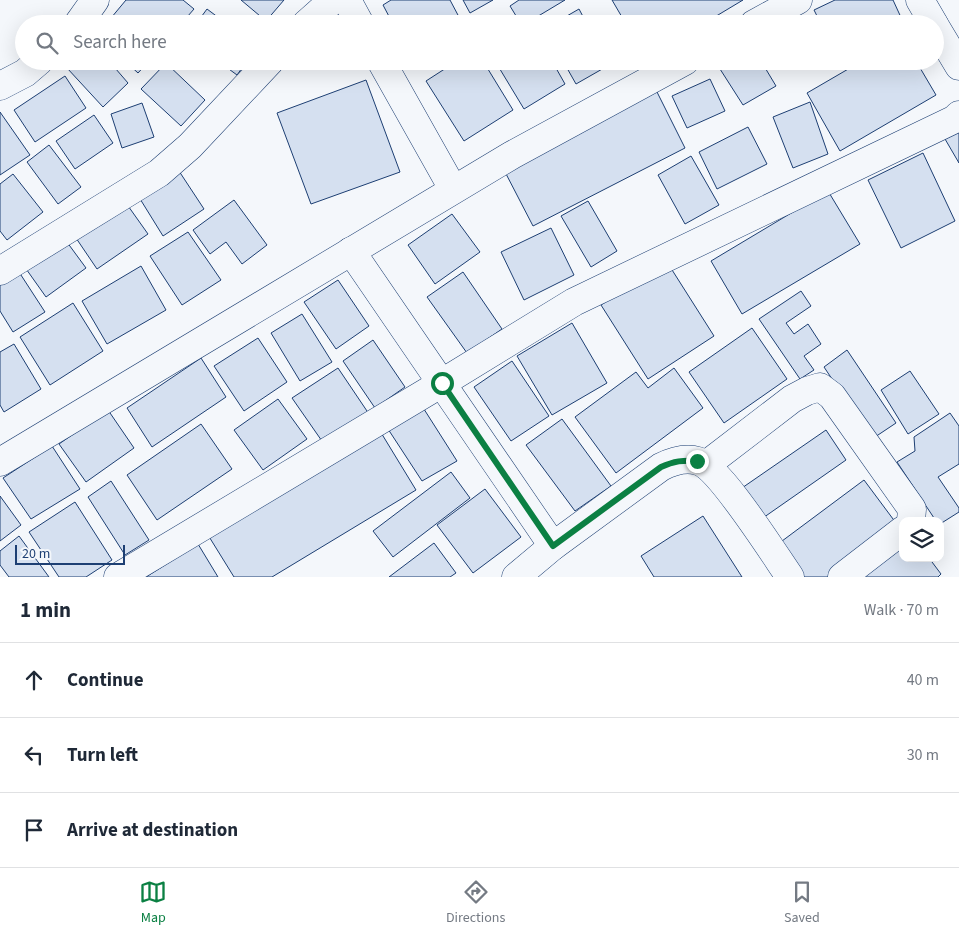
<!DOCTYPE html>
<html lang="en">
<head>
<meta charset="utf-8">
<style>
	:root { --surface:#fff; --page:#f6f6f7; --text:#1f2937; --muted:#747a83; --line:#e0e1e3; --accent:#0b8043 }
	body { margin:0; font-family:"Source Sans 3",sans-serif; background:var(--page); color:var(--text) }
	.controls { position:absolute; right:15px; bottom:15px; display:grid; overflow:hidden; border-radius:10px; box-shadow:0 5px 20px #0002 }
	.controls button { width:45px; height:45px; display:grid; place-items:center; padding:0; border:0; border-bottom:1px solid var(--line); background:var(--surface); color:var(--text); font:25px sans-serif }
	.scale { position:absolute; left:15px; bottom:12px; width:110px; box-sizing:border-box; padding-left:5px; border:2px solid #1d3f73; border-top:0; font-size:14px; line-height:18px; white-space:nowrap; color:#1d3f73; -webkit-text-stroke:4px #f4f7fb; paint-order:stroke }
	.stop { position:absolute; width:15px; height:15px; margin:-11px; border:4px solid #0b8043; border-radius:50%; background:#fff }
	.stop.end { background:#0b8043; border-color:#fff; box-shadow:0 1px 5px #0008 }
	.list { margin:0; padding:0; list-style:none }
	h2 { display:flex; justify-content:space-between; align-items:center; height:65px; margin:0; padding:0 20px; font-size:21px }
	h2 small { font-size:16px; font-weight:400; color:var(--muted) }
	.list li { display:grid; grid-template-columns:32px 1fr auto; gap:15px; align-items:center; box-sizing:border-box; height:75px; padding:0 20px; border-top:1px solid var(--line) }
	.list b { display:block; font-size:19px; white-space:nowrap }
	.list em { font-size:16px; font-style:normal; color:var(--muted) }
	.icon { flex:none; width:28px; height:28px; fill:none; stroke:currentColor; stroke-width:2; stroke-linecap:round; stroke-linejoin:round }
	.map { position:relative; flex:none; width:959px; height:577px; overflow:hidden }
	.search { position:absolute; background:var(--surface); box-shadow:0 5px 20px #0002; left:15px; right:15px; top:15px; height:55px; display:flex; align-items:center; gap:12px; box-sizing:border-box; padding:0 18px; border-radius:28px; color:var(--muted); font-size:19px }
	.sheet { height:290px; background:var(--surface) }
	nav { display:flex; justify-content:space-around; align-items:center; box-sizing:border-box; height:70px; border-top:1px solid var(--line); background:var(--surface); font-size:14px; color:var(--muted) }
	nav a { display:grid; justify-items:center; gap:2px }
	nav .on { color:var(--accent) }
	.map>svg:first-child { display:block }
	.building { fill:#d5e0f0; stroke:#1d3f73 }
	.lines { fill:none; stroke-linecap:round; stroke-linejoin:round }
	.minor-casing { stroke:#1d3f73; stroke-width:29 }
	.minor { stroke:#f4f7fb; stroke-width:28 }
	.route { stroke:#0b8043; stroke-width:6 }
</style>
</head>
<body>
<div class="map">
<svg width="959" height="577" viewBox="0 0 959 577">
	<rect width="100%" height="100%" fill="#f4f7fb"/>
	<g class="building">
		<polygon points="126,0 183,0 194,9 181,24 106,24"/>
		<polygon points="241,0 284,0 266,21"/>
		<polygon points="391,0 450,0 459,17 446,24 393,24 383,5"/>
		<polygon points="463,0 493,0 470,13"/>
		<polygon points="519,0 565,0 525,24 521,24 510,6"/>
		<polygon points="612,0 743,0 703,24 626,24"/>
		<polygon points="835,0 893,0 904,24 821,24 814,10"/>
		<polygon points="207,9 227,24 196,24"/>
		<polygon points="579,9 587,24 553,24"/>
		<polygon points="74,61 109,61 128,83 103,107 67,68"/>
		<polygon points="125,61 149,61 138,73"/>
		<polygon points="218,61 247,61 237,75"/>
		<polygon points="457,61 483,61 513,110 464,141 426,81"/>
		<polygon points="495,61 552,61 565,84 524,109"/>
		<polygon points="563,61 609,61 611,64 576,84"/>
		<polygon points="733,61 761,61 776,86 743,105 720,69"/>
		<polygon points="839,61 851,61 841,66"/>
		<polygon points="862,61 916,61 936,95 840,151 807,93"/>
		<polygon points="166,63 205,100 181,126 141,89"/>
		<polygon points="65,76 86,108 35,142 14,110"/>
		<polygon points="710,79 725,111 687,128 672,96"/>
		<polygon points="366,80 400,172 311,204 277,113"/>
		<polygon points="656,90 685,148 533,226 504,170"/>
		<polygon points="810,102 828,154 793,168 773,117"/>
		<polygon points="142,103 154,137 122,148 111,114"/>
		<polygon points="0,112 30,155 0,175"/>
		<polygon points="94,115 113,143 75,169 56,141"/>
		<polygon points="748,127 767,164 717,189 699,152"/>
		<polygon points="959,132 959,163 945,139"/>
		<polygon points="49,145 81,187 58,204 27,162"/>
		<polygon points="923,153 955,221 901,248 868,180"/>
		<polygon points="691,156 719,205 685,224 658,175"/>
		<polygon points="177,168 204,209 163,236 137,194"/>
		<polygon points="13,174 43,212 7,240 0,231 0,184"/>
		<polygon points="828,191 860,244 742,314 711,261"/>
		<polygon points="234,200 267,245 242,264 226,242 210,254 193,230"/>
		<polygon points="588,201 617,251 591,267 561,216"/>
		<polygon points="126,203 148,234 97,269 76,238"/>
		<polygon points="452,214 480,252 435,284 408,245"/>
		<polygon points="551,228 574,275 524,300 501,252"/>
		<polygon points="188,232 221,280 182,305 150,256"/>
		<polygon points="64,238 86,268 46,297 24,266"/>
		<polygon points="667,262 714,336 648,379 601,305"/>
		<polygon points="141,266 166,310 107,344 82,301"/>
		<polygon points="19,272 45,312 13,332 0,311 0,284"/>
		<polygon points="463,272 502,329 467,353 427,297"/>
		<polygon points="338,280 369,326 336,349 304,302"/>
		<polygon points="801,291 811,306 786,323 794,334 808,324 821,344 804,356 814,370 800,379 759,319"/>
		<polygon points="73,303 103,351 50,385 20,337"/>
		<polygon points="302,314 332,362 300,381 271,333"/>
		<polygon points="572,323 607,383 552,415 517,356"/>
		<polygon points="752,328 787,379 724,423 689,372"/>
		<polygon points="258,338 287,382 244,411 214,366"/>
		<polygon points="373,340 405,387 375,408 343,361"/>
		<polygon points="14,344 41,389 4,412 0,405 0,352"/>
		<polygon points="847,350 896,423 872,439 824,367"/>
		<polygon points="201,358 226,397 152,447 127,408"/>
		<polygon points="512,361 549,416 511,441 474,387"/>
		<polygon points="338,368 369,414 324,444 292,398"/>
		<polygon points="674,368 703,408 616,473 575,417 636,372 648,388"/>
		<polygon points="910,371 939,414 908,434 881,390"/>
		<polygon points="278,399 307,439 263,470 234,430"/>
		<polygon points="422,406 457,461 422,481 388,429"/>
		<polygon points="108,410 134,448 86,482 59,444"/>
		<polygon points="950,413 959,426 959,464 938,477 959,508 959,512 940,524 940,521 936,521 897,462 915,451 914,437"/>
		<polygon points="562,419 611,486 575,511 526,445"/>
		<polygon points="201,424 232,469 157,520 127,475"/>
		<polygon points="826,430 846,460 760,520 739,490"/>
		<polygon points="380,431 416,490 272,577 234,577 208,535"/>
		<polygon points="52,446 80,489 31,519 3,478"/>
		<polygon points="451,472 470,498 393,557 373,531"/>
		<polygon points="864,480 899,527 832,577 797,577 774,547"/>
		<polygon points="111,481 149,540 125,555 88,497"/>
		<polygon points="485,489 521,537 473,573 437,525"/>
		<polygon points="0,496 21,525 0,541"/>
		<polygon points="75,502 112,560 86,577 59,577 29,532"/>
		<polygon points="703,516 742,577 654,577 641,556"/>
		<polygon points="19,536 49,577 9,577 0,565 0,551"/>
		<polygon points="434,543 456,573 450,577 389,577"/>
		<polygon points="198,544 218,577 146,577"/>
		<polygon points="903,547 903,558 929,558 941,574 938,577 863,577"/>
	</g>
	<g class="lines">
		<g class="minor-casing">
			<g id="minor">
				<polyline points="347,0 360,24"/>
				<polyline points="920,0 934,24"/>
				<polyline points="78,24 95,0"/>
				<polyline points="306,24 333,0"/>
				<polyline points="754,24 798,0"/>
				<polyline points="935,26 959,66"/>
				<polyline points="381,61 453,189"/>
				<polyline points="0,86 25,73 39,61"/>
				<path d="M351,251L553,546L661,467C673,461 685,457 698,461C720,468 774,554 790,577"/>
				<polyline points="0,271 159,173 190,146 270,61"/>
				<polyline points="0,462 512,155 685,61"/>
				<polyline points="706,465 792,399 807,391 820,387 832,396 912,509 911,521"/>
				<polyline points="118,577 442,383 574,302 955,119 959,115"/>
				<polyline points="516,577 553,546"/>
				<polyline points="842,577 903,530"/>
			</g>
		</g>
		<use href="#minor" class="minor"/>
	</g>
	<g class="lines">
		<path class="route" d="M442,383L553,546L661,467C674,461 683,460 697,461"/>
	</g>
</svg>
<div class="controls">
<button><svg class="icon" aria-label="layers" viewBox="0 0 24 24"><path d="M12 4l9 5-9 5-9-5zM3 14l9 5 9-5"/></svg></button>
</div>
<div class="scale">20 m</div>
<div class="stop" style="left:442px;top:383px"></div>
<div class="stop end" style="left:697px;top:461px"></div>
<div class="search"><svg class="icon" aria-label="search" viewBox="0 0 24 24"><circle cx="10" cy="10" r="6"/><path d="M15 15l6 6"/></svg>Search here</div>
</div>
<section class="sheet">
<h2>1 min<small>Walk · 70 m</small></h2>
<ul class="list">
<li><svg class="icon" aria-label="ahead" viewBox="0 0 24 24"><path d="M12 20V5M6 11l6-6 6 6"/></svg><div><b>Continue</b></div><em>40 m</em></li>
<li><svg class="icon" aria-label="left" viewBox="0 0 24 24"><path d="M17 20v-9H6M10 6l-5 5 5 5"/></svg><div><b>Turn left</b></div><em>30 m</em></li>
<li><svg class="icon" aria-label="arrive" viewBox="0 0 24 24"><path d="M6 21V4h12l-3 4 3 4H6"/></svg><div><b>Arrive at destination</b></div></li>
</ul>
</section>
<nav>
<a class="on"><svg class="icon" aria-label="map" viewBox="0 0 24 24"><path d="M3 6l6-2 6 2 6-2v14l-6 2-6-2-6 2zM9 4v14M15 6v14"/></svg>Map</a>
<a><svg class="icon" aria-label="directions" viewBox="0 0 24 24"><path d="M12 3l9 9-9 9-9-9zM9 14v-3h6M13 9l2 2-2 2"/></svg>Directions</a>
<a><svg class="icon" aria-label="saved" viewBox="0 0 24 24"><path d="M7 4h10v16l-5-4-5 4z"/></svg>Saved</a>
</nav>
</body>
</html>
